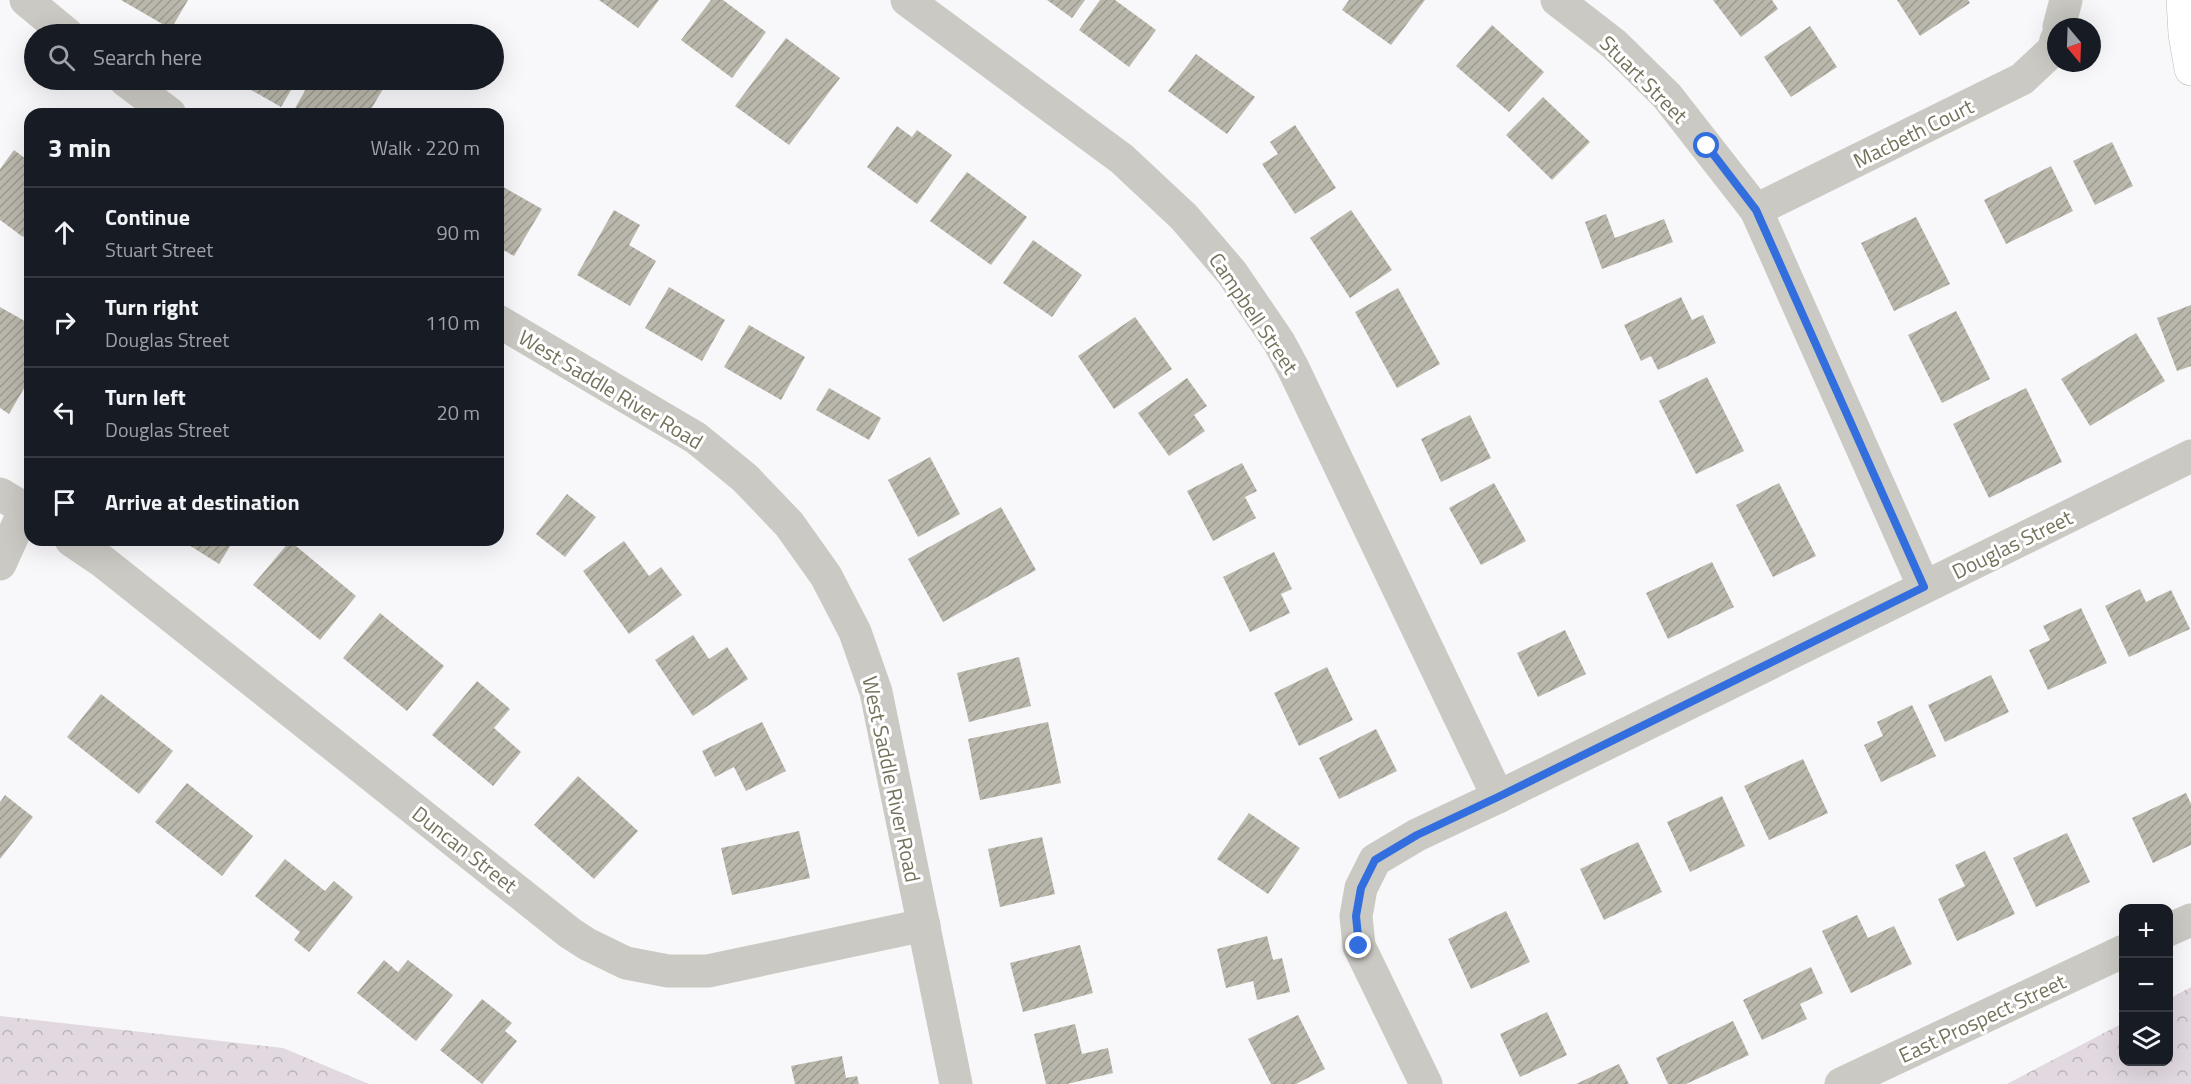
<!DOCTYPE html>
<html lang="en">
<head>
<meta charset="utf-8">
<style>
	:root { --surface:#171b24; --page:#20242c; --text:#f1f3f6; --muted:#9ea1a6; --line:#363941 }
	body { margin:0; font-family:"Titillium Web",sans-serif; background:var(--page); color:var(--text) }
	.controls { position:absolute; right:18px; bottom:18px; display:grid; overflow:hidden; border-radius:12px; box-shadow:0 6px 24px #0002 }
	.controls button { width:54px; height:54px; display:grid; place-items:center; padding:0; border:0; border-bottom:2px solid var(--line); background:var(--surface); color:var(--text); font:30px sans-serif }
	.compass { position:absolute; left:2047px; top:18px; width:54px; height:54px; border-radius:50%; background:var(--surface); box-shadow:0 6px 24px #0002; rotate:161deg }
	.stop { position:absolute; width:18px; height:18px; margin:-14px; border:4px solid #326ede; border-radius:50%; background:#fff }
	.stop.end { background:#326ede; border-color:#fff; box-shadow:0 2px 6px #0008 }
	.list { margin:0; padding:0; list-style:none }
	h2 { display:flex; justify-content:space-between; align-items:center; height:78px; margin:0; padding:0 24px; font-size:26px }
	h2 small { font-size:20px; font-weight:400; color:var(--muted) }
	.list li { display:grid; grid-template-columns:39px 1fr auto; gap:18px; align-items:center; box-sizing:border-box; height:90px; padding:0 24px; border-top:2px solid var(--line) }
	.list b { display:block; font-size:22px; white-space:nowrap }
	.list p { margin:0; font-size:20px; white-space:nowrap; color:var(--muted) }
	.list em { font-size:20px; font-style:normal; color:var(--muted) }
	.icon { flex:none; width:33px; height:33px; fill:none; stroke:currentColor; stroke-width:2; stroke-linecap:round; stroke-linejoin:round }
	.map { position:relative; flex:none; width:2191px; height:1084px; overflow:hidden }
	.search { position:absolute; background:var(--surface); box-shadow:0 6px 24px #0002; left:24px; top:24px; width:480px; height:66px; display:flex; align-items:center; gap:15px; box-sizing:border-box; padding:0 21px; border-radius:33px; color:var(--muted); font-size:22px }
	.panel { position:absolute; background:var(--surface); box-shadow:0 6px 24px #0002; left:24px; top:108px; width:480px; height:438px; border-radius:18px }
	.map>svg:first-child { display:block }
	.forest { fill:url(#forest-crowns) }
	.building { fill:url(#building-hatch) }
	.lines { fill:none; stroke-linecap:round; stroke-linejoin:round }
	.highway-casing { stroke:#bcbab4; stroke-width:34 }
	.minor { stroke:#cac9c3; stroke-width:33 }
	.highway { stroke:#fff; stroke-width:33 }
	.route { stroke:#326ede; stroke-width:8 }
	.labels { text-anchor:middle; dominant-baseline:central; stroke-width:6; stroke-linejoin:round; paint-order:stroke }
	.street-label { font-size:21px; fill:#75725c; stroke:#fff }
</style>
</head>
<body>
<div class="map">
<svg width="2191" height="1084" viewBox="0 0 2191 1084">
	<defs>
		<pattern id="forest-crowns" width="20" height="18" patternUnits="userSpaceOnUse" patternTransform="scale(1.5)"><rect width="20" height="18" fill="#e1d8e0"/><path d="M2 6a3 3 0 1 1 6 0M12 15a3 3 0 1 1 6 0" fill="none" stroke="#bbb4b9"/></pattern>
		<pattern id="building-hatch" width="6" height="6" patternUnits="userSpaceOnUse" patternTransform="scale(1.5)"><rect width="6" height="6" fill="#bab8ac"/><path d="M-1 1l2-2M0 6l6-6M5 7l2-2" fill="none" stroke="#9c9a8f"/></pattern>
	</defs>
	<rect width="100%" height="100%" fill="#f8f7f9"/>
	<g class="forest">
		<polygon points="2191,987 2191,1084 2007,1084 2123,1023 2124,1062 2168,1062 2169,999"/>
		<polygon points="0,1016 283,1048 369,1084 0,1084"/>
	</g>
	<g class="building">
		<polygon points="121,0 188,0 171,29"/>
		<polygon points="599,0 659,0 638,28"/>
		<polygon points="711,0 723,0 766,32 732,78 681,40"/>
		<polygon points="1047,0 1085,0 1072,18"/>
		<polygon points="1100,0 1115,0 1156,30 1129,67 1079,30"/>
		<polygon points="1349,0 1425,0 1391,45 1342,10"/>
		<polygon points="1713,0 1772,0 1778,9 1741,37"/>
		<polygon points="1897,0 1968,0 1970,3 1920,36"/>
		<polygon points="1492,25 1544,72 1509,112 1456,66"/>
		<polygon points="1810,26 1837,67 1791,97 1764,57"/>
		<polygon points="786,38 840,78 789,145 735,106"/>
		<polygon points="1196,54 1255,97 1227,134 1168,91"/>
		<polygon points="234,80 297,80 281,107"/>
		<polygon points="311,80 377,80 386,84 368,114 297,114 293,112"/>
		<polygon points="1543,97 1590,142 1552,180 1506,135"/>
		<polygon points="1295,125 1336,188 1295,214 1262,164 1278,154 1270,142"/>
		<polygon points="897,126 912,137 917,130 952,155 917,204 867,167"/>
		<polygon points="2112,142 2133,186 2095,205 2073,161"/>
		<polygon points="14,150 30,162 30,227 23,237 0,220 0,169"/>
		<polygon points="2051,166 2073,211 2006,244 1984,200"/>
		<polygon points="967,172 1027,217 991,265 930,221"/>
		<polygon points="498,184 542,209 514,256 498,247"/>
		<polygon points="614,210 640,225 629,245 656,261 630,306 577,275"/>
		<polygon points="1351,210 1392,270 1350,298 1310,238"/>
		<polygon points="1606,214 1615,238 1664,219 1673,242 1602,269 1585,222"/>
		<polygon points="1916,217 1950,284 1894,311 1861,243"/>
		<polygon points="1033,240 1082,275 1052,317 1003,283"/>
		<polygon points="669,287 725,320 702,361 645,328"/>
		<polygon points="1398,288 1440,364 1397,388 1355,312"/>
		<polygon points="1681,297 1692,320 1703,315 1716,343 1658,370 1651,356 1641,361 1624,325"/>
		<polygon points="2191,305 2191,366 2177,371 2157,318"/>
		<polygon points="0,307 30,324 30,378 9,414 0,408"/>
		<polygon points="1956,311 1990,379 1942,403 1908,335"/>
		<polygon points="1135,317 1172,369 1114,409 1078,356"/>
		<polygon points="749,325 805,357 781,400 724,367"/>
		<polygon points="2136,333 2165,381 2090,426 2061,379"/>
		<polygon points="1707,377 1744,451 1696,474 1659,401"/>
		<polygon points="1187,378 1207,406 1194,415 1205,431 1169,456 1138,413"/>
		<polygon points="829,388 881,418 869,440 816,410"/>
		<polygon points="2026,388 2062,462 1989,498 1953,424"/>
		<polygon points="1470,415 1491,458 1441,482 1421,439"/>
		<polygon points="930,457 960,514 918,537 888,480"/>
		<polygon points="1242,463 1257,491 1245,497 1256,518 1213,541 1187,491"/>
		<polygon points="1494,483 1526,541 1481,565 1449,508"/>
		<polygon points="1779,483 1816,556 1773,577 1736,505"/>
		<polygon points="567,494 596,517 565,557 536,534"/>
		<polygon points="1001,507 1036,570 943,622 908,559"/>
		<polygon points="181,540 234,540 219,564"/>
		<polygon points="290,541 356,596 320,640 253,585"/>
		<polygon points="624,541 649,576 661,567 682,595 629,634 583,571"/>
		<polygon points="1274,552 1292,589 1281,594 1290,613 1250,632 1223,577"/>
		<polygon points="1712,562 1734,607 1668,639 1646,593"/>
		<polygon points="2140,589 2146,602 2171,590 2190,629 2129,657 2105,606"/>
		<polygon points="2081,608 2107,663 2048,690 2029,650 2050,640 2043,626"/>
		<polygon points="380,613 444,666 407,711 343,658"/>
		<polygon points="1565,630 1586,674 1538,697 1517,653"/>
		<polygon points="693,635 709,659 727,647 748,679 693,716 655,660"/>
		<polygon points="1019,657 1031,706 969,722 957,673"/>
		<polygon points="1327,667 1353,720 1299,746 1274,693"/>
		<polygon points="1991,675 2009,712 1945,742 1928,705"/>
		<polygon points="477,681 510,709 494,728 521,752 493,786 432,735"/>
		<polygon points="101,694 173,751 139,794 67,737"/>
		<polygon points="1912,705 1936,756 1881,782 1864,745 1883,736 1877,722"/>
		<polygon points="762,722 786,771 746,791 734,767 715,777 702,751"/>
		<polygon points="1048,722 1061,783 980,800 968,739"/>
		<polygon points="1376,729 1397,771 1339,799 1319,758"/>
		<polygon points="1803,759 1828,813 1769,840 1744,786"/>
		<polygon points="578,776 638,831 594,879 534,825"/>
		<polygon points="187,783 253,836 222,876 155,822"/>
		<polygon points="2186,793 2191,804 2191,845 2153,863 2132,818"/>
		<polygon points="5,795 33,817 0,859 0,802"/>
		<polygon points="1722,796 1745,846 1690,872 1667,822"/>
		<polygon points="1249,813 1300,848 1268,894 1217,859"/>
		<polygon points="799,831 810,878 732,895 721,848"/>
		<polygon points="2067,833 2090,882 2036,907 2013,858"/>
		<polygon points="1042,837 1055,894 1000,907 988,849"/>
		<polygon points="1638,842 1662,892 1604,920 1580,869"/>
		<polygon points="1985,851 2015,914 1957,941 1938,899 1965,886 1955,865"/>
		<polygon points="285,859 325,891 334,881 353,897 309,952 294,940 300,932 255,896"/>
		<polygon points="1506,911 1530,962 1471,989 1448,939"/>
		<polygon points="1857,915 1868,938 1894,926 1912,964 1851,993 1822,931"/>
		<polygon points="1267,936 1273,960 1282,958 1290,992 1257,1000 1253,981 1226,988 1217,949"/>
		<polygon points="1080,945 1093,993 1023,1012 1010,963"/>
		<polygon points="384,960 398,972 408,960 453,995 416,1041 357,993"/>
		<polygon points="1811,967 1823,993 1800,1004 1807,1019 1762,1040 1743,1000"/>
		<polygon points="482,999 512,1023 505,1031 517,1041 482,1084 440,1050"/>
		<polygon points="1547,1012 1567,1055 1520,1077 1500,1034"/>
		<polygon points="1298,1015 1325,1069 1296,1084 1271,1084 1248,1039"/>
		<polygon points="1733,1021 1749,1055 1686,1084 1668,1084 1656,1058"/>
		<polygon points="1075,1024 1082,1054 1108,1048 1113,1073 1067,1084 1046,1084 1034,1034"/>
		<polygon points="842,1056 846,1078 857,1076 859,1084 795,1084 791,1066"/>
		<polygon points="1619,1064 1629,1084 1576,1084"/>
	</g>
	<g class="lines">
		<g class="highway-casing">
			<polyline id="highway" points="2183,0 2185,34 2191,69"/>
		</g>
		<g class="minor">
			<polyline points="26,0 67,34"/>
			<polyline points="907,0 1122,159 1184,217 1232,273 1279,342 1293,368 1498,797"/>
			<polyline points="1557,0 1614,44 1667,96 1756,210 1924,587"/>
			<polyline points="2059,27 2066,0"/>
			<polyline points="125,80 170,114"/>
			<polyline points="1756,210 2022,79 2054,49 2056,40"/>
			<polyline points="498,321 696,438 745,478 789,524 826,576 855,632 876,692 956,1084"/>
			<polyline points="0,494 30,512"/>
			<polyline points="71,540 102,561 570,933 587,944 626,963 668,971 708,971 924,925"/>
			<polyline points="0,564 25,509"/>
			<polyline points="2168,930 2191,920"/>
			<polyline points="1426,1084 1359,946 1356,916 1361,888 1375,860 1417,835 1498,797 2191,456"/>
			<polyline points="1841,1084 2124,951"/>
		</g>
		<use href="#highway" class="highway"/>
	</g>
	<g class="lines">
		<polyline class="route" points="1359,946 1356,916 1361,888 1375,860 1417,835 1498,797 1924,587 1756,210 1707,146"/>
	</g>
	<g class="labels">
		<g class="street-label">
			<text transform="translate(1644 79) rotate(45)">Stuart Street</text>
			<text transform="translate(1913 133) rotate(-26)">Macbeth Court</text>
			<text transform="translate(1254 313) rotate(56)">Campbell Street</text>
			<text transform="translate(611 389) rotate(31)">West Saddle River Road</text>
			<text transform="translate(2012 544) rotate(-26)">Douglas Street</text>
			<text transform="translate(892 779) rotate(78)">West Saddle River Road</text>
			<text transform="translate(465 849) rotate(38)">Duncan Street</text>
			<text transform="translate(1982 1018) rotate(-25)">East Prospect Street</text>
		</g>
	</g>
</svg>
<div class="controls">
<button>+</button>
<button>−</button>
<button><svg class="icon" aria-label="layers" viewBox="0 0 24 24"><path d="M12 4l9 5-9 5-9-5zM3 14l9 5 9-5"/></svg></button>
</div>
<svg class="compass" viewBox="-18 -18 36 36"><path d="M0-13l5 13h-10z" fill="#e53935"/><path d="M0 13l5-13h-10z" fill="#9ea1a6"/></svg>
<div class="stop" style="left:1707px;top:146px"></div>
<div class="stop end" style="left:1359px;top:946px"></div>
<div class="search"><svg class="icon" aria-label="search" viewBox="0 0 24 24"><circle cx="10" cy="10" r="6"/><path d="M15 15l6 6"/></svg>Search here</div>
<section class="panel">
<h2>3 min<small>Walk · 220 m</small></h2>
<ul class="list">
<li><svg class="icon" aria-label="ahead" viewBox="0 0 24 24"><path d="M12 20V5M6 11l6-6 6 6"/></svg><div><b>Continue</b><p>Stuart Street</p></div><em>90 m</em></li>
<li><svg class="icon" aria-label="right" viewBox="0 0 24 24"><path d="M7 20v-9h11M14 6l5 5-5 5"/></svg><div><b>Turn right</b><p>Douglas Street</p></div><em>110 m</em></li>
<li><svg class="icon" aria-label="left" viewBox="0 0 24 24"><path d="M17 20v-9H6M10 6l-5 5 5 5"/></svg><div><b>Turn left</b><p>Douglas Street</p></div><em>20 m</em></li>
<li><svg class="icon" aria-label="arrive" viewBox="0 0 24 24"><path d="M6 21V4h12l-3 4 3 4H6"/></svg><div><b>Arrive at destination</b></div></li>
</ul>
</section>
</div>
</body>
</html>
